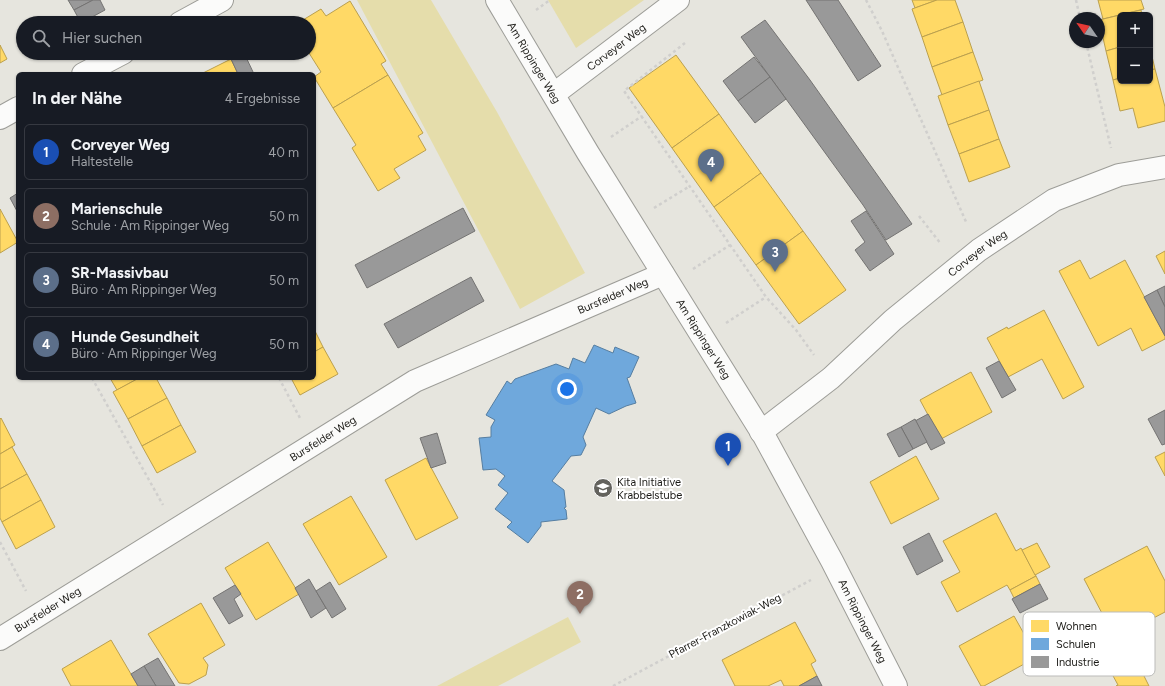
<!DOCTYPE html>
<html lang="de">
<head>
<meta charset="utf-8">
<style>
	:root { --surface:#171b24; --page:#242831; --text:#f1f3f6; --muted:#9ea1a6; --line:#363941; --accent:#b1b2b1 }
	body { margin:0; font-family:Figtree,sans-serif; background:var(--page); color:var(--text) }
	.controls { position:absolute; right:12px; top:12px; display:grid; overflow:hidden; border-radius:6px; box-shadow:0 1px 3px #0004 }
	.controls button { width:36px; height:36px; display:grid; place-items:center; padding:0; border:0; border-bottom:1px solid var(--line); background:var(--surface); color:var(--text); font:20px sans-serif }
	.compass { position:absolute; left:1069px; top:12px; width:36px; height:36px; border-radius:50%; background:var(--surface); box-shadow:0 1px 3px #0004; rotate:304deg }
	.you { position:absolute; left:567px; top:389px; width:14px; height:14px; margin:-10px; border:3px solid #fff; border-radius:50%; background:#1a73e8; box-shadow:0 0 0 6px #1a73e833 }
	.badge { display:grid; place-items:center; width:26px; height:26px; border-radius:50%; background:var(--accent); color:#fff; font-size:13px; font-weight:700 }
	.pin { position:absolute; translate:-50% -33px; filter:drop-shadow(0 1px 2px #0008) }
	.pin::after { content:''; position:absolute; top:21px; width:14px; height:12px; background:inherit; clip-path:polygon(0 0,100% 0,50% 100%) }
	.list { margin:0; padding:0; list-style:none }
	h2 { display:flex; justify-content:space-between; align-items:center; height:52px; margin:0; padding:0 16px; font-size:17px }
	h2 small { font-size:13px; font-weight:400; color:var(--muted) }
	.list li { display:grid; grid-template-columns:26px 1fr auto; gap:12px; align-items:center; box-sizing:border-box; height:56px; margin:0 8px 8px; padding:0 8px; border:1px solid var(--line); border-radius:6px }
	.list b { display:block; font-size:15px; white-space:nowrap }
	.list p { margin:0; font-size:13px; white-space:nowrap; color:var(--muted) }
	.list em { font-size:13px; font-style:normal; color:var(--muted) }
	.icon { flex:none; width:22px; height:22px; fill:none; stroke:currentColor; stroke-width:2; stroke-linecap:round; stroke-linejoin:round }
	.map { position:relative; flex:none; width:1165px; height:686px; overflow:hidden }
	.search { position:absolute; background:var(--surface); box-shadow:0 1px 3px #0004; left:16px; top:16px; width:300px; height:44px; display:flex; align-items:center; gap:10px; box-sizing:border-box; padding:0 14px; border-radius:22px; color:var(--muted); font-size:15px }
	.panel { position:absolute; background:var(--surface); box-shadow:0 1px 3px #0004; left:16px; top:72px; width:300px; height:308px; border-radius:6px }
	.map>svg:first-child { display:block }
	.green { fill:#e5ddab }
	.homes { fill:#ffd966; stroke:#bba04e }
	.schools { fill:#6fa8dc; stroke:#567ea1 }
	.industry { fill:#999; stroke:#747372 }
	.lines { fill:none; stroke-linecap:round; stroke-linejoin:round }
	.street-casing { stroke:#9d9d98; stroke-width:24 }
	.path { stroke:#d0cfcd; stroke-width:2.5; stroke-dasharray:3 3; stroke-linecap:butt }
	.street { stroke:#fbfbfa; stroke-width:22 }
	.labels { text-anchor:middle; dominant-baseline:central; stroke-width:4; stroke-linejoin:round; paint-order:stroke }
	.street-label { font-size:11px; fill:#1c1b17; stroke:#fff }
	.poi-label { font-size:11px; fill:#1c1b17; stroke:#fff; text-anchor:start }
	.key { fill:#fff; stroke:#bbbbb9; stroke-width:1 }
	.key-label { font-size:11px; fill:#1c1b17 }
</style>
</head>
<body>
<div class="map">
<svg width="1165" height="686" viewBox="0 0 1165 686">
	<rect width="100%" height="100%" fill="#e6e5de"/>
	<g class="green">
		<polygon points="357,0 431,0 497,112 585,273 520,309"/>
		<polygon points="548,0 644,0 576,48"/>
		<polygon points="568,617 581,642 498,686 437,686"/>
	</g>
	<g class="homes">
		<polygon points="912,0 937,0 915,8"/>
		<polygon points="937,0 955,0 963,22 922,37 912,9"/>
		<polygon points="1098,0 1141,0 1144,9 1103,19"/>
		<polygon points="350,1 386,61 381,64 388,75 333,108 314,77 321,72 309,53 309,23 298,23 321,9 326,16"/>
		<polygon points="1141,10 1142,15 1120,15 1120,47 1106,51 1099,20"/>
		<polygon points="963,22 973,52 932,67 922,37"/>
		<polygon points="0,45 7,59 0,63"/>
		<polygon points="1120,47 1120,78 1113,80 1106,51"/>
		<polygon points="1150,48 1155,69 1150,70"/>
		<polygon points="973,52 983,80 942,95 932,67"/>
		<polygon points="676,55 719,114 672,148 629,88"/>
		<polygon points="231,59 238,74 201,74"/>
		<polygon points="1155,69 1165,107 1165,121 1138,128 1133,108 1120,111 1113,80 1120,78 1120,81 1150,81 1150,70"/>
		<polygon points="388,75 423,133 418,136 426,150 394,169 400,178 378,191 352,148 356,145 333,108"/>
		<polygon points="979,81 989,110 948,125 938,96"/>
		<polygon points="989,110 999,139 959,154 948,125"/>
		<polygon points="719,114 761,173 714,207 672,148"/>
		<polygon points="999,139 1010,167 969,182 959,154"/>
		<polygon points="761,173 803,231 756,265 714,207"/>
		<polygon points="0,209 18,242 0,253"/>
		<polygon points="803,231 846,290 799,324 756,265"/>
		<polygon points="1165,251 1165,274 1156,256"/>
		<polygon points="1080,260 1090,279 1125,260 1165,336 1165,339 1142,351 1131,328 1098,346 1059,271"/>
		<polygon points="1044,310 1084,387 1063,399 1042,359 1008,377 987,338 1007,327 1008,329"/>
		<polygon points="314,329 323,347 314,352"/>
		<polygon points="323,347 338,374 300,395 291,378 314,378 314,352"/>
		<polygon points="971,372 992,412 941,439 920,400"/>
		<polygon points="110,378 139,378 117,390"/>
		<polygon points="139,378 156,378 167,398 128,419 113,392"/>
		<polygon points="167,398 181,425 142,446 128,419"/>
		<polygon points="1,418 15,445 0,454 0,419"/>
		<polygon points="181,425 196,452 157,473 142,446"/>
		<polygon points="12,447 27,474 0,489 0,454"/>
		<polygon points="1165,452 1165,476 1155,457"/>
		<polygon points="916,456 939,499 891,524 870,482"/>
		<polygon points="426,458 458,518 416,540 385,480"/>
		<polygon points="27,474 41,500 2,522 0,518 0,489"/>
		<polygon points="351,496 387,557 339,585 303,524"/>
		<polygon points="41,500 55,527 16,549 2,522"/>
		<polygon points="996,513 1016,551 1021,548 1036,576 1010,590 1007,585 957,612 941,582 960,572 943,541"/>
		<polygon points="268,542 299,594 256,620 225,568"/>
		<polygon points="1037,543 1050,567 1035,575 1022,550"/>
		<polygon points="1147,546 1165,581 1165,612 1115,638 1084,579"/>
		<polygon points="1036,576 1040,584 1014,598 1010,590"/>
		<polygon points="201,603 225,645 203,658 208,665 206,675 189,684 179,683 148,634"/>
		<polygon points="1014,616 1037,657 984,686 981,686 959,646"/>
		<polygon points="795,622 816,661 811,664 817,676 799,686 784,686 781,680 768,686 735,686 722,660"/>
		<polygon points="111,640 138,686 71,686 62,669"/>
		<polygon points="1130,648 1149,686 1116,686 1118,685 1105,661"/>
	</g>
	<polygon class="schools" points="594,345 613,353 615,347 639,357 630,377 627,378 636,403 626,406 609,414 596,408 583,437 586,445 581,455 571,456 552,481 564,490 566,507 564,508 566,510 567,519 541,522 541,526 528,543 507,527 512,522 495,509 508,493 498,485 505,476 496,469 483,470 479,438 491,437 491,427 495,420 486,415 507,381 511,384 515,379 556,364 569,369 573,358 585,363"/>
	<g class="industry">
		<polygon points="68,0 93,0 74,10"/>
		<polygon points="93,0 100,0 105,10 81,23 74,10"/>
		<polygon points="806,0 838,0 881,66 858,81"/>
		<polygon points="765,20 810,80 912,224 886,240 863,205 741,37"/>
		<polygon points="244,53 254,74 238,74 231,59"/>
		<polygon points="754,57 770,77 738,101 723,81"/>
		<polygon points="770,77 786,99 755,123 738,101"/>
		<polygon points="18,193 18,213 10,198"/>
		<polygon points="463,208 475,231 367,288 355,265"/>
		<polygon points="866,211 894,254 870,271 855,250 865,242 851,221"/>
		<polygon points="471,277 484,301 398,348 384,324"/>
		<polygon points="1165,286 1165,307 1157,290"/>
		<polygon points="1157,290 1165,307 1165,336 1144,297"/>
		<polygon points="999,361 1016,390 1002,398 986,368"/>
		<polygon points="1165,410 1165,444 1162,445 1148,419"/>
		<polygon points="928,414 945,443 931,450 915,421"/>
		<polygon points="915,419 927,442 913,449 901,427"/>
		<polygon points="901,427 913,449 899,457 887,434"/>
		<polygon points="437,433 446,463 431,468 420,438"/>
		<polygon points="929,533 943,561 917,575 903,547"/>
		<polygon points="309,579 326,608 311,618 295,588"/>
		<polygon points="330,582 346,609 332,618 316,591"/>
		<polygon points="1040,584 1048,599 1020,613 1012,599"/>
		<polygon points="235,585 241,594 234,599 243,616 229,624 213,598"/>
		<polygon points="158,658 175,686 156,686 144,666"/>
		<polygon points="144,666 156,686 138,686 131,674"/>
		<polygon points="817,676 822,686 799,686"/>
	</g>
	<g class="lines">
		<g class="street-casing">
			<g id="street">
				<path id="s1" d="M497,0L588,153L764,436L832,561L896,686"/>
				<polyline points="180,23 222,0"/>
				<polyline points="83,74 123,53"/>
				<path id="s2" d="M554,94L678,0"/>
				<polyline points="0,118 18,108"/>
				<path id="s3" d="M761,432L831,378L893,320L979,250L1054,200L1119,175L1165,167"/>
				<path id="s4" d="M0,639L415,381L663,274"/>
			</g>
		</g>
		<g class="path">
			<polyline points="866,0 882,31 967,224"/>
			<polyline points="1076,0 1080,18"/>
			<polyline points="536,10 550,0"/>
			<polyline points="1086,42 1111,148"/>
			<polyline points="685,43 624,91 766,297 796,330 814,355"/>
			<polyline points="611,137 642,116"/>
			<polyline points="654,208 690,186"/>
			<polyline points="919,216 941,244"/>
			<polyline points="693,269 730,245"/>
			<polyline points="726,323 766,297"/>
			<polyline points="92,378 163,505"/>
			<polyline points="279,378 301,420"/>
			<polyline points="0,542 26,591"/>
			<polyline points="613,686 811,580"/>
		</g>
		<use href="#street" class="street"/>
	</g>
	<defs>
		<g id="school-disc" transform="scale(1)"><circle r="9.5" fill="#63625d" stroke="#fff"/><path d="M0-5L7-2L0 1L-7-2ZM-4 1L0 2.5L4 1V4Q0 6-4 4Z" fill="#fff"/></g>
	</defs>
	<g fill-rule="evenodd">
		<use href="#school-disc" x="603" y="488"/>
	</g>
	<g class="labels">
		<g class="street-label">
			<text stroke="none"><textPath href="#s2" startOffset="78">Corveyer Weg</textPath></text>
			<text stroke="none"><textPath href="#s1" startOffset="73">Am Rippinger Weg</textPath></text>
			<text stroke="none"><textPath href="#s3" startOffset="281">Corveyer Weg</textPath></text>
			<text stroke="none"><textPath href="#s4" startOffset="704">Bursfelder Weg</textPath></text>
			<text stroke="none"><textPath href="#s1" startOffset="397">Am Rippinger Weg</textPath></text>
			<text stroke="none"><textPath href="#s4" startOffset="380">Bursfelder Weg</textPath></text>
			<text stroke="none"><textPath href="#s4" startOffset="56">Bursfelder Weg</textPath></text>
			<text stroke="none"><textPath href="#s1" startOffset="721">Am Rippinger Weg</textPath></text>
			<text transform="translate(725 626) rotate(-28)">Pfarrer-Franzkowiak-Weg</text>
		</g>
		<g class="poi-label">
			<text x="617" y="482">Kita Initiative<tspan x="617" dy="13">Krabbelstube</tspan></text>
		</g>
	</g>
	<rect x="1023" y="612" width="132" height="64" rx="6" class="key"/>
	<rect x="1031" y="620" width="18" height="12" fill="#ffd966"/>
	<rect x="1031" y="638" width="18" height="12" fill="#6fa8dc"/>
	<rect x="1031" y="656" width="18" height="12" fill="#999"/>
	<g class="key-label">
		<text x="1056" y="630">Wohnen</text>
		<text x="1056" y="648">Schulen</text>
		<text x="1056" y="666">Industrie</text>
	</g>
</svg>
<div class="controls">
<button>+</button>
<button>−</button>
</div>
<svg class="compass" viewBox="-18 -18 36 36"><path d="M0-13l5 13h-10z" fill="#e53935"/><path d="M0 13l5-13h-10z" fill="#9ea1a6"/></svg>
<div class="you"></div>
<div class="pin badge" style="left:728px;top:466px;background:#1a4fb4">1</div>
<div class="pin badge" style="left:580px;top:614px;background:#8d6e63">2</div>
<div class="pin badge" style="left:775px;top:272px;background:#5c6f8a">3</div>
<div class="pin badge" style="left:711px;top:182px;background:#5c6f8a">4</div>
<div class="search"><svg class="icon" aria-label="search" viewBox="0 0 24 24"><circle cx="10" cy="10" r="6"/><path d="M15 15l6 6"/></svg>Hier suchen</div>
<section class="panel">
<h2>In der Nähe<small>4 Ergebnisse</small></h2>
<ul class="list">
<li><span class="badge" style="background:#1a4fb4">1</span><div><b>Corveyer Weg</b><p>Haltestelle</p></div><em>40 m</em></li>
<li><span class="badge" style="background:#8d6e63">2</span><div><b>Marienschule</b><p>Schule · Am Rippinger Weg</p></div><em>50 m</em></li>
<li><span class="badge" style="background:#5c6f8a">3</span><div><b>SR-Massivbau</b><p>Büro · Am Rippinger Weg</p></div><em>50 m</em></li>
<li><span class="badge" style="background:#5c6f8a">4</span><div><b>Hunde Gesundheit</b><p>Büro · Am Rippinger Weg</p></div><em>50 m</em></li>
</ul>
</section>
</div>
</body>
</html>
